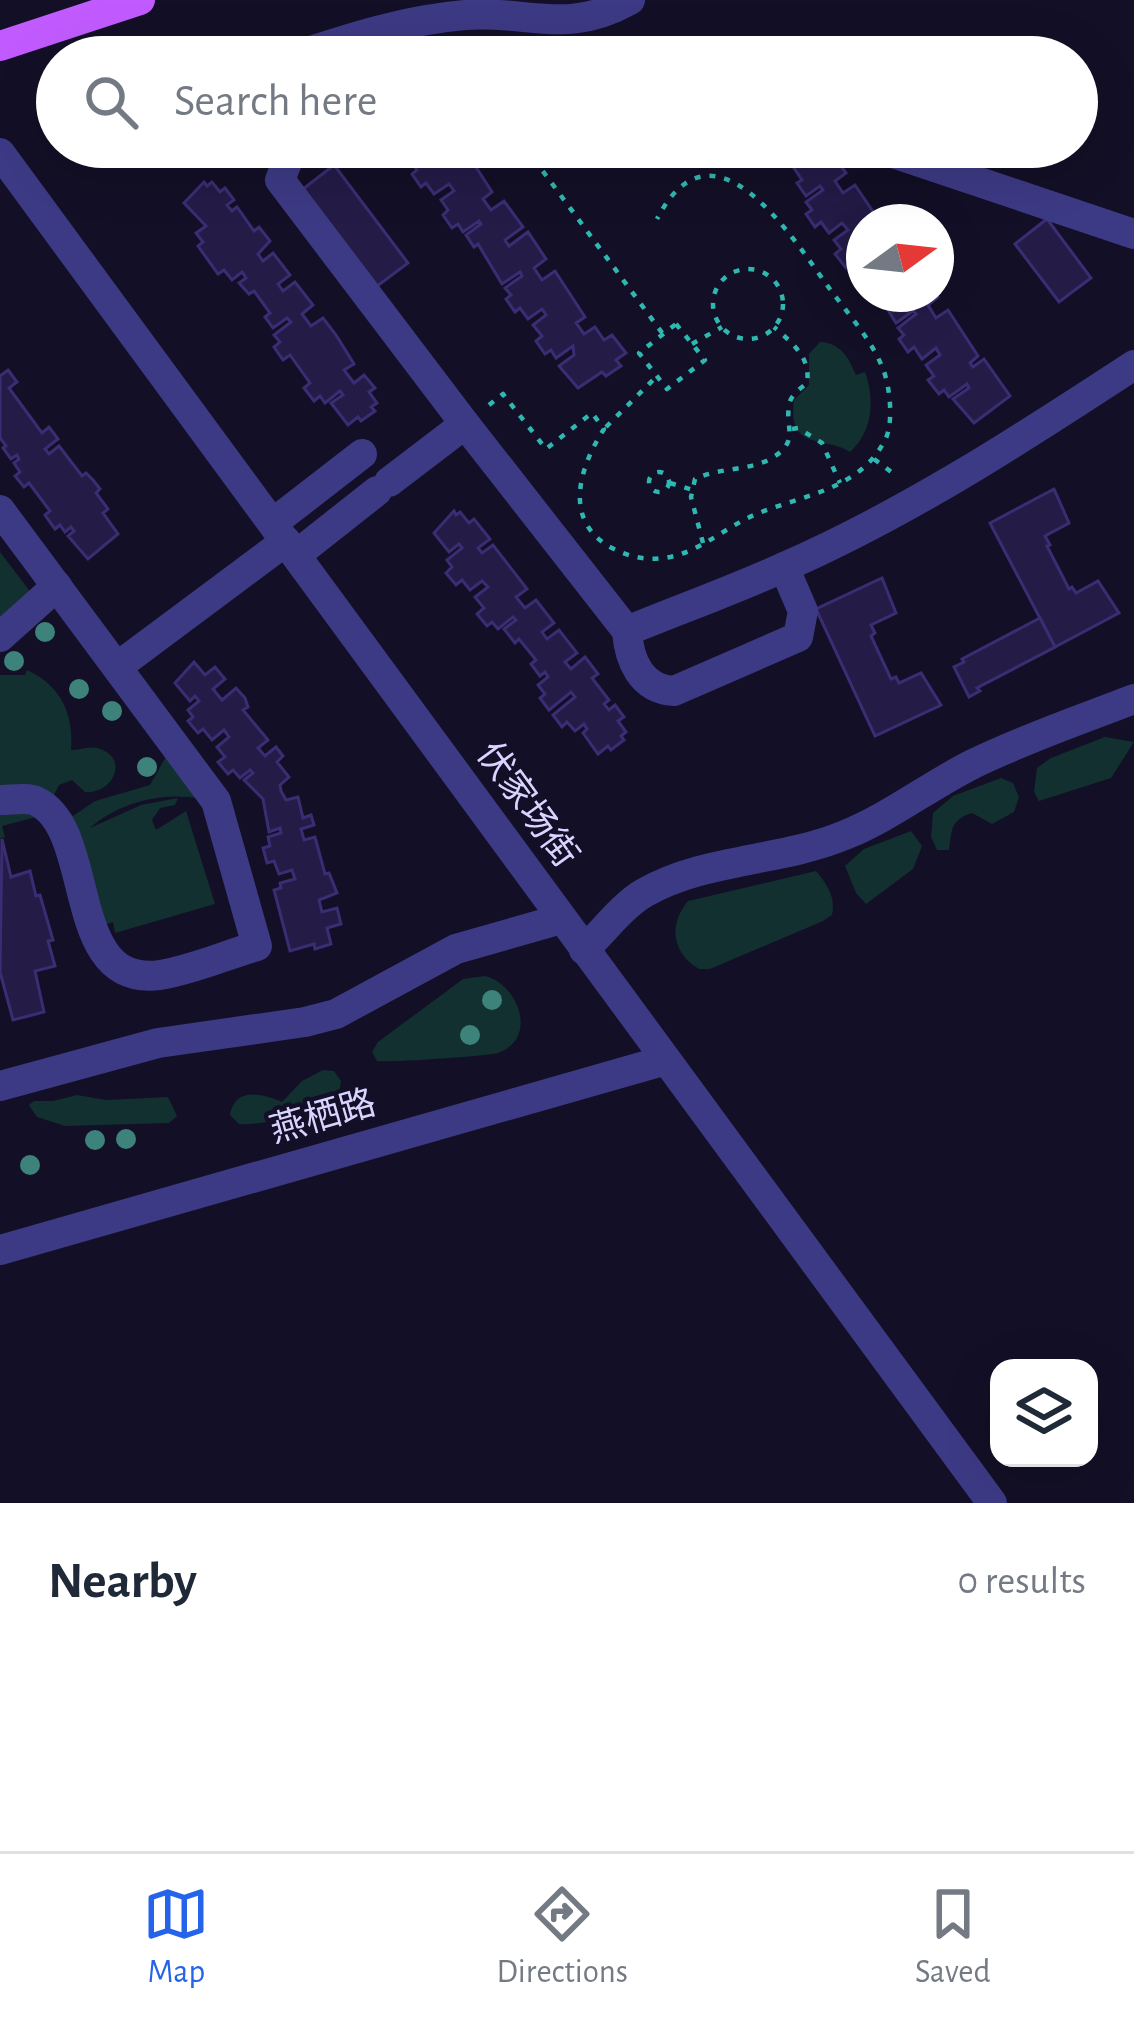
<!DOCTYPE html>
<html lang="en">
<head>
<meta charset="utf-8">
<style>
	:root { --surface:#fff; --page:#f6f6f7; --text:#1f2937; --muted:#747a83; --line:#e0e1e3; --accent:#2563eb }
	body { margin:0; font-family:"Alegreya Sans","Noto Sans SC",sans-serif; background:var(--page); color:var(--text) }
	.controls { position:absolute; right:36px; bottom:36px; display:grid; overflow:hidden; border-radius:24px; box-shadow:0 12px 48px #0002 }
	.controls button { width:108px; height:108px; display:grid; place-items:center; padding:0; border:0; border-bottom:3px solid var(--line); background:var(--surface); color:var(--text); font:60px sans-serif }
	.compass { position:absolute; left:846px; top:204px; width:108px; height:108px; border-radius:50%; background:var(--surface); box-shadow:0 12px 48px #0002; rotate:75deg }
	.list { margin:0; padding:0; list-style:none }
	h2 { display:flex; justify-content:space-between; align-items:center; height:156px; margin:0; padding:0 48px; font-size:51px }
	h2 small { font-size:39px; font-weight:400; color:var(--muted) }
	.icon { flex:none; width:66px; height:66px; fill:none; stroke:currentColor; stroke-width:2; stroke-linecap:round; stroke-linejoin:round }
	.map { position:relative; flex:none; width:1134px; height:1503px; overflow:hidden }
	.search { position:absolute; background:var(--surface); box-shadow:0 12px 48px #0002; left:36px; right:36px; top:36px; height:132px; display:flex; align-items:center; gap:30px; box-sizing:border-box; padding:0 42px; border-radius:66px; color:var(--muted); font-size:45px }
	.sheet { height:348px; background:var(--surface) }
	nav { display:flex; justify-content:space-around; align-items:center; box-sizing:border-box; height:168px; border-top:3px solid var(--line); background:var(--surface); font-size:33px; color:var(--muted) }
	nav a { display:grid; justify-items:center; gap:6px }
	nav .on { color:var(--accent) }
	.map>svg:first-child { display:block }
	.green { fill:#12302f }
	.building { fill:#241b47; stroke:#3b2d73; stroke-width:3 }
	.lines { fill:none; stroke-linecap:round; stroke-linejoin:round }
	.path { stroke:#2fb8b0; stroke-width:4.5; stroke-dasharray:6 9; stroke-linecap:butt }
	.minor { stroke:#3d3a85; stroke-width:30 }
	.major { stroke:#c25bff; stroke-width:30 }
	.tree { fill:#3d827b }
	.labels { text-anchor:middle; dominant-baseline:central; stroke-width:9; stroke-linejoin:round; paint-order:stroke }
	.street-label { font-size:36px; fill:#d9d4ff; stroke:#130f26 }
</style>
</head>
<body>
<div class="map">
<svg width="1134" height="1503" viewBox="0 0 1134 1503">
	<rect width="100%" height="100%" fill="#130f26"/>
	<g class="green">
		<path d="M820,342C841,343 848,357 856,375L865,372C875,400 873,431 850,452C824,435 787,452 794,400L809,385V354Z"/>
		<polygon points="0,552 32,594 0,627"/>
		<path d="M27,670C60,685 74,713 71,750C81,750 91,745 100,749C130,759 112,795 85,792L72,780L59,785L53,797L73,816L95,801L150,785L168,753L200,799C163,791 118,803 90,828L141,805L178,798L175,805L160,808L152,820L156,830L186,811L215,904L115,933L113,922L104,925L40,816L2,826L5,837L0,839V675H25Z"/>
		<polygon points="1105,737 1134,742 1111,778 1039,801 1034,792 1037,768 1051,758"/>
		<path d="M1001,778L1013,783L1019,797L1014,812L992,824L972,813C950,820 952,830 949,850H937L931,837L933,813L953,796Z"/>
		<polygon points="911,831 922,846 913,869 866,904 856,893 845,866 864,849"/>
		<path d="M816,871C827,884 836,898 832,915L823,921L710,969H699C672,953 668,925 688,901Z"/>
		<path d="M485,976C518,984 539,1038 498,1053C489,1056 383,1063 377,1061L372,1052L378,1042L463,979Z"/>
		<path d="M323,1070L334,1071L341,1081L339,1093C313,1110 270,1126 239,1124L230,1115C235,1086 263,1094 282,1102L302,1081Z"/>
		<polygon points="77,1095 106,1100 168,1097 177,1116 169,1123 65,1126 37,1117 29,1105 34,1101 53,1101"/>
	</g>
	<g class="building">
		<polygon points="427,147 445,147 450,154 463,147 492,192 483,199 491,210 504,201 523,227 505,240 509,246 528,232 546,259 534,268 542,280 555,271 585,317 576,323 584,334 595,327 604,340 612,335 626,353 616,360 621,366 606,376 602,372 578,388 559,366 574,355 573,346 556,358 551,350 545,354 536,341 542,336 533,325 546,315 542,309 528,319 520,308 515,312 506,299 511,295 505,288 522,276 520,272 502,284 478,244 474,247 466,235 481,224 479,221 463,232 458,224 452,228 443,215 448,210 441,200 454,191 449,184 434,194 426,183 421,187 412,174 417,170 412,163 429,150"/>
		<polygon points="828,149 846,173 835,181 843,193 855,185 880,222 864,222 864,266 857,271 851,264 846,268 835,254 841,249 834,240 848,230 842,223 829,233 821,222 815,227 806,214 812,210 806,202 823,190 820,186 806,196 797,183 802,180 794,168 814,153 817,158"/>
		<polygon points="334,165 408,263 376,287 303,189"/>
		<polygon points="204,182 207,186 212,182 220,192 225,188 234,200 227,205 232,211 237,207 254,231 259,227 270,241 258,254 263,261 273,253 290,275 278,284 283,291 295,282 313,305 302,314 311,326 323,318 336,335 354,364 344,370 354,383 364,375 375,388 369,392 377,403 371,407 375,411 361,421 358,417 348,425 331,403 343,395 340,391 325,403 320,396 314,401 304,388 310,383 290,355 283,360 274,347 280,342 274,335 291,322 287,318 273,328 265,317 270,313 254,291 249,294 239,283 246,278 242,272 232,280 224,270 218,274 198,246 203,242 196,233 206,226 184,203"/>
		<polygon points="1047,219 1091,278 1059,302 1015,244"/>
		<polygon points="884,294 936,294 938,297 928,305 936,318 948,310 978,356 970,363 973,367 984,359 1010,396 974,423 953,399 969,388 967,384 949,397 944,390 939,394 928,380 934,376 926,365 940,355 936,348 922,359 914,347 908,352 899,339 904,335 898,328 916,314 913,311 896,323 880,297"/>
		<polygon points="8,370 17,382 9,388 42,433 49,427 58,439 45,449 49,454 59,446 82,476 86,473 93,480 100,489 96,493 108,509 103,513 118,534 88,559 68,536 74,531 71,527 65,532 60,525 55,529 45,515 50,511 29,483 24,487 15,476 20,472 14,463 19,459 17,455 11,459 3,448 6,446 0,438 0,376"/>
		<polygon points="1054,489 1069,523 1045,536 1050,545 1047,546 1069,589 1072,587 1076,593 1098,581 1119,613 1055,647 990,523"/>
		<polygon points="454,511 456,515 460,512 469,523 474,519 490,539 478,548 482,553 493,545 527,589 516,597 525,608 536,600 554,623 542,632 547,639 559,630 577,653 565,662 571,669 585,657 598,674 592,678 609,700 604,704 609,710 615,705 624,717 618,721 626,732 621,736 624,740 611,750 608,746 598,754 583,733 587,729 584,724 575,731 567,722 562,727 553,715 575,697 571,692 549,710 540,698 545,694 538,685 548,677 545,672 540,676 531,664 536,660 519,639 515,643 504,629 516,620 513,617 498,629 492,622 487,626 477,614 484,608 475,597 488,587 482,581 470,590 462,580 456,585 446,573 452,567 447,560 462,548 459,544 449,552 434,533"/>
		<polygon points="882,578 896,613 871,625 875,633 871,636 891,679 896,677 899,683 921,673 941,705 875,736 816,609"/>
		<polygon points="1040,618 1055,647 977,688 980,691 969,697 954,667 964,662 962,659"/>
		<polygon points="194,662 205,675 215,667 225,679 213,689 222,700 236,688 245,698 248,707 243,710 268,740 258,748 265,756 276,747 283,756 277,762 289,777 280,785 281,791 286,800 298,797 303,818 311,815 314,825 301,829 304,840 315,837 325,874 329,873 337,893 319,900 322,912 337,908 341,924 327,928 331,944 315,949 314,944 290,951 274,890 281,888 280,883 295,879 292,870 279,874 274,861 267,863 263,848 270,846 268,837 281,833 280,828 269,832 263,799 244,780 253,773 250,770 240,778 233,770 228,774 218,762 225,757 217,747 229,737 224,730 212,740 203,729 198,733 188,721 193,717 188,710 199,701 195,696 190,701 175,683"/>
		<polygon points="2,839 11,877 30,871 36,896 40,895 53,940 48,941 55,966 35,971 44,1012 13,1020 0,972"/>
	</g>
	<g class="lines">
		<g class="path">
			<polyline points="525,147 663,334"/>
			<circle cx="748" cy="304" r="35"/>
			<polygon points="676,324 705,360 667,389 639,353"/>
			<polyline points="692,344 722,327"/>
			<path d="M489,405L503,394L546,449L592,413L604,429C579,468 563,520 610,547C627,556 645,561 663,558C696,555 724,528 754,515C801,495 859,491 885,440C894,424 890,386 883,369C871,338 846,312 827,285C788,231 712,112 657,219"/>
			<polyline points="606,427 657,376"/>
			<polyline points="792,429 798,428 822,443 840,483"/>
			<polyline points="874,459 898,477"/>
			<circle cx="659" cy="482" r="10"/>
			<polyline points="670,483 693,490"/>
			<path d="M703,543L691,497L695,479C720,467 750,471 772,458C800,441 785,428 789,406C790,395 800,389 807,383C811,357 792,343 774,327"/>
		</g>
		<g class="minor">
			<path d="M292,57C350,38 405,20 465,15C530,10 566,36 630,0"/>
			<polyline points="293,147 280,180 465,424"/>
			<polyline points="875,147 1134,234"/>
			<polyline points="0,153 992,1503"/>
			<path d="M389,482L465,424L627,631C678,610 731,591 782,568C906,514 1021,439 1134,365"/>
			<path d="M0,510L216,801L257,946C226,955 192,970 160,975C63,988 98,830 36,801C27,797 11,800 0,800"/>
			<polyline points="273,523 362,454"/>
			<polyline points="296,555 377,491"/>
			<path d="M627,631C629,660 641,689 674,691L798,637L803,611L784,567"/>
			<polyline points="0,637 57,586"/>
			<polyline points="117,667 286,541"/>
			<path d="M584,950C603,932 622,906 644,893C705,858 780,862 845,835C890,817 929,786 973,764C1024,739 1080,720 1134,699"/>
			<polyline points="0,1086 158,1043 305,1022 336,1014 456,949 561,919"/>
			<polyline points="0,1250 666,1060"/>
		</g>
		<polyline class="major" points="0,46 140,0"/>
	</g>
	<g class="tree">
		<circle cx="45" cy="632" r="10"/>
		<circle cx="14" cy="661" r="10"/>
		<circle cx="79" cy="689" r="10"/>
		<circle cx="112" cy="711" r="10"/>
		<circle cx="147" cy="767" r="10"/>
		<circle cx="492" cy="1000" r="10"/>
		<circle cx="470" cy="1035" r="10"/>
		<circle cx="126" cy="1139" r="10"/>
		<circle cx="95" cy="1140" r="10"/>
		<circle cx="30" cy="1165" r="10"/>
	</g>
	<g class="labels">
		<g class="street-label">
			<text transform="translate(527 805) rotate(54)">伏家场街</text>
			<text transform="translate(323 1117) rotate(-16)">燕栖路</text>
		</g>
	</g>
</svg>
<div class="controls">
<button><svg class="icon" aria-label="layers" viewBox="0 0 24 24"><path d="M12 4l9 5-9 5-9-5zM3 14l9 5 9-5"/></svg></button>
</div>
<svg class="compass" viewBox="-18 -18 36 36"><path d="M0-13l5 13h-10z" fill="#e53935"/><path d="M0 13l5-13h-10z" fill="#747a83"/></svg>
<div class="search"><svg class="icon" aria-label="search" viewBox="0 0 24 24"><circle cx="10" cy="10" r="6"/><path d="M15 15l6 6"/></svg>Search here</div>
</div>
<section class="sheet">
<h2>Nearby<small>0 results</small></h2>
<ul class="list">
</ul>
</section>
<nav>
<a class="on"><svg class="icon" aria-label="map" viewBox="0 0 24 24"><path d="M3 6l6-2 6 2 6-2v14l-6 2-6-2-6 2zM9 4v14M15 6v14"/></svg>Map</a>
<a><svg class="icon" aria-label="directions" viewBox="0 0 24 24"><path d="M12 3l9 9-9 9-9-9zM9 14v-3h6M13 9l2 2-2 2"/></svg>Directions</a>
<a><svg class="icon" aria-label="saved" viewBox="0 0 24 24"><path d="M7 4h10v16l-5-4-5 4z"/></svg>Saved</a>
</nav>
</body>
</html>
